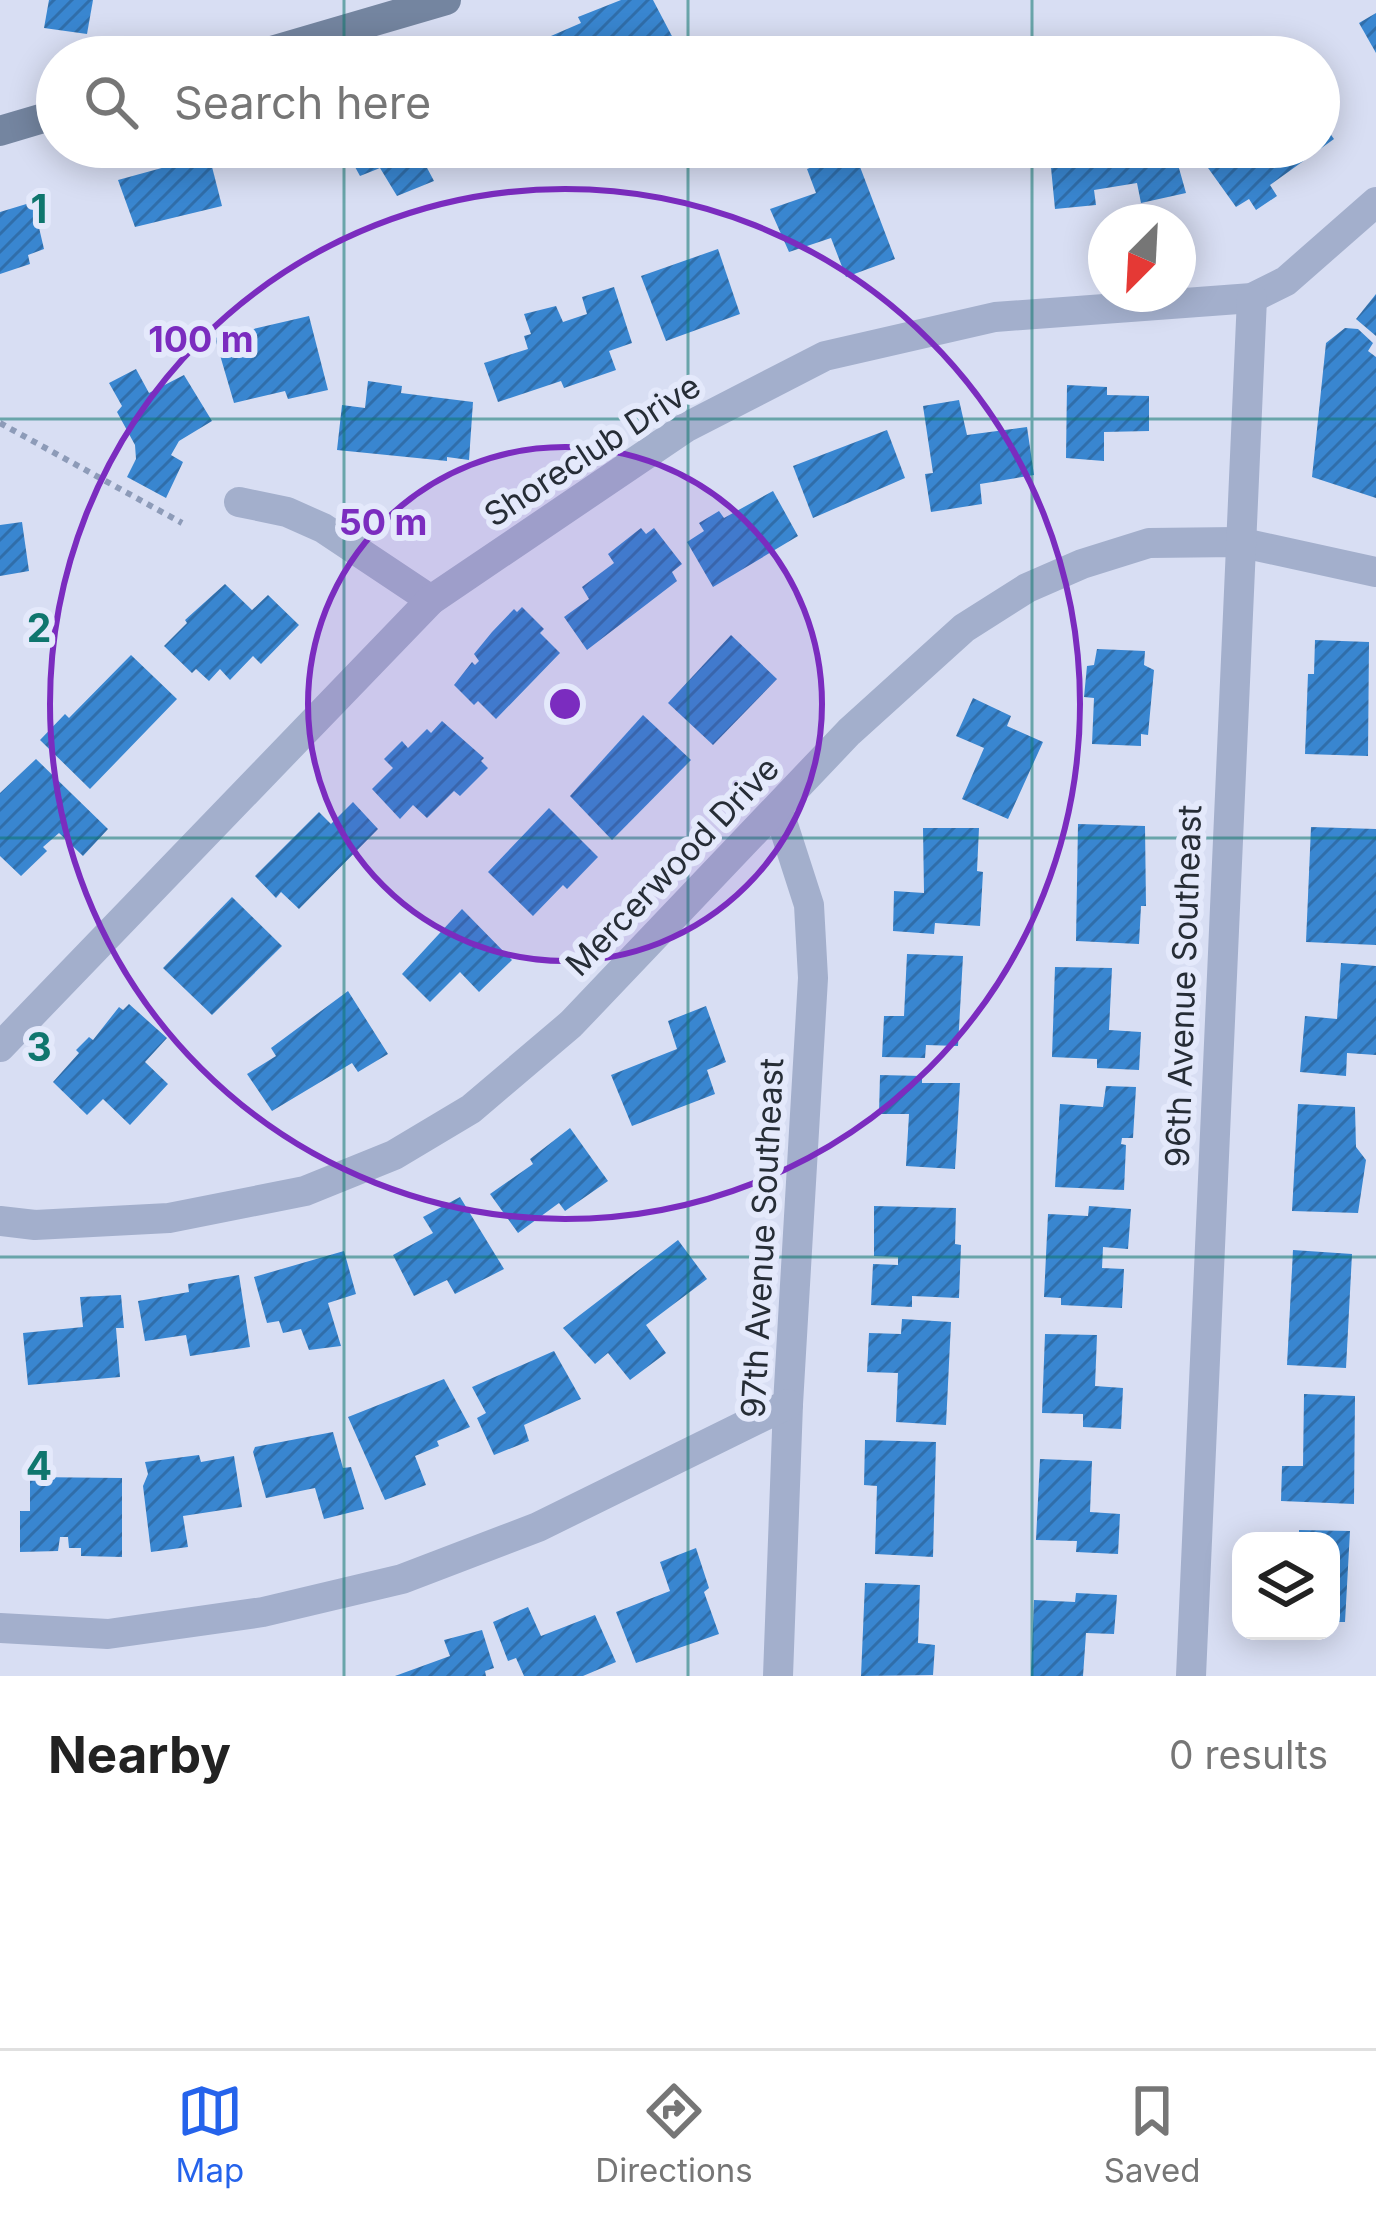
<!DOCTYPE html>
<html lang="en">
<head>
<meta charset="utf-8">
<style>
	:root { --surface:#fff; --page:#f6f6f6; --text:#222; --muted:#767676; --line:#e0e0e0; --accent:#2563eb }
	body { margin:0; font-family:Inter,sans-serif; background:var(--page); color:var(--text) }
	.controls { position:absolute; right:36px; bottom:36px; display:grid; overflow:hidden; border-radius:24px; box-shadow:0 6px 30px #0003 }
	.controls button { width:108px; height:108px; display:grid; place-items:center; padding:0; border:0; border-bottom:3px solid var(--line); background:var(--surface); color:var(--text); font:60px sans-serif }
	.compass { position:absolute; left:1088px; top:204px; width:108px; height:108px; border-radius:50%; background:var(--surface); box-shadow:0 6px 30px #0003; rotate:204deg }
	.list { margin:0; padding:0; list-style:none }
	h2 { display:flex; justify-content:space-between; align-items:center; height:156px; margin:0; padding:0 48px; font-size:51px }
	h2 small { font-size:39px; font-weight:400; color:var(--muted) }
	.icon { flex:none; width:66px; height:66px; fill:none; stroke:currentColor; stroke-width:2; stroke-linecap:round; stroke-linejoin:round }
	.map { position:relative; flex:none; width:1376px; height:1676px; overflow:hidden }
	.search { position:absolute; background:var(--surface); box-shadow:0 6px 30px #0003; left:36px; right:36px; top:36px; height:132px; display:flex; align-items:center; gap:30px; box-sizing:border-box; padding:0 42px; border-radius:66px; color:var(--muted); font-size:45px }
	.sheet { height:372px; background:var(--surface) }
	nav { display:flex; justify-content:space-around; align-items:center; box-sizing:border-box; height:168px; border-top:3px solid var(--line); background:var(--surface); font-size:33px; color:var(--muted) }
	nav a { display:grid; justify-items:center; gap:6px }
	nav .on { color:var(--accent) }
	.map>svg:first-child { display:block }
	.building { fill:url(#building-hatch) }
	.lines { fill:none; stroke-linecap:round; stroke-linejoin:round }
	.path { stroke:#8d9bb8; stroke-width:6; stroke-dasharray:6 6; stroke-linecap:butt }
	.street { stroke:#a3afcc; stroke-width:30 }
	.secondary { stroke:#7485a0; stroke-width:30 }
	.grid { fill:none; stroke:#0f766e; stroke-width:3; stroke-opacity:0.55 }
	.ring { fill:none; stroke:#7b2cbf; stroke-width:6 }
	.labels { text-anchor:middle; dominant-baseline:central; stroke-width:12; stroke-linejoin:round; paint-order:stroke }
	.street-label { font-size:33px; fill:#262d36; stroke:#e4e9fb }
	.grid-label { font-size:39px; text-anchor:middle; font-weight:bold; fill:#0f766e; stroke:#e4e9fb; stroke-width:12; stroke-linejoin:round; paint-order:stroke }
	.centre { fill:#7b2cbf; stroke:#e4e9fb; stroke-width:6 }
	.ring-label { font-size:36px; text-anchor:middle; font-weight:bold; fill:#7b2cbf; stroke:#e4e9fb; stroke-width:12; stroke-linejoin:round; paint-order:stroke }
</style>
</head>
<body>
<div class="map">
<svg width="1376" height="1676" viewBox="0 0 1376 1676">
	<defs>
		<pattern id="building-hatch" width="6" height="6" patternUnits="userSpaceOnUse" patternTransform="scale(3)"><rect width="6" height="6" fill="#3986d0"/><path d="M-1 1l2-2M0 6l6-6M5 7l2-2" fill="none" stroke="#306eaa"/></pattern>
	</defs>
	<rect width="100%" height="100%" fill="#d8def3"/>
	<g class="building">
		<polygon points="49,0 93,0 87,34 44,28"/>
		<polygon points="621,0 653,0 674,40 634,57 553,57 544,39 581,23 578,17"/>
		<polygon points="1376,13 1376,53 1359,23"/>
		<polygon points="1319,118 1334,139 1270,185 1277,196 1256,210 1249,199 1236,207 1193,147 1319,147"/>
		<polygon points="344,147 416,147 434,181 397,196 380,168 360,176"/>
		<polygon points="1049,147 1173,147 1186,193 1141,203 1137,183 1094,190 1096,205 1055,209"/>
		<polygon points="854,151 895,259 846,277 831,238 789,252 770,209 816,193 807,169"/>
		<polygon points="209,155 222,206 135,227 118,180"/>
		<polygon points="33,202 44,249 28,255 30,264 0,274 0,212"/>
		<polygon points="718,249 740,314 666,341 641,276"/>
		<polygon points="614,287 632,343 609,351 616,370 564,388 561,381 498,402 484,363 528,349 524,336 531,334 524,314 556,306 563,322 587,314 582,297"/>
		<polygon points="1376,294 1376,336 1356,319"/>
		<polygon points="309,316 328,390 288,399 285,391 234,403 215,338"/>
		<polygon points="1345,328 1358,329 1373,343 1368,351 1376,357 1376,498 1312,477 1326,343"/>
		<polygon points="136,369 149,393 184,375 212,421 179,441 171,455 183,462 166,498 127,477 136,459 135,445 117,412 122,406 109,383"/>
		<polygon points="368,381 402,386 401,393 473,402 469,460 447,457 447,461 337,450 342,405 365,408"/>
		<polygon points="1067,385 1107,387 1107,395 1149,396 1149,431 1104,432 1104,461 1066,458"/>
		<polygon points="959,400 967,435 1027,427 1034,475 980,484 982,504 931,512 925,474 933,473 923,406"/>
		<polygon points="887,430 905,478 813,518 793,466"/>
		<polygon points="773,491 798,536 713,587 687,542 704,531 699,523 719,511 724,518"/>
		<polygon points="22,522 29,571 0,576 0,525"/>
		<polygon points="641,528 646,534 654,528 682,564 672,572 677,581 587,650 564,617 589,599 582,587 614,563 608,554"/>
		<polygon points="225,584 252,610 268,595 299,625 261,664 253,656 230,680 220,669 209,681 196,669 192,673 164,646 187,623 185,620"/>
		<polygon points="522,607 544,629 540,633 560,653 496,719 478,701 474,705 454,685 472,662 475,665 479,661 474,654 492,632 514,609 517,612"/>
		<polygon points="731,635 777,679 713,745 668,703"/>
		<polygon points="1315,640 1369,642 1368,756 1305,754 1308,674 1314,674"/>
		<polygon points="1097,649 1145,651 1144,665 1154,670 1148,735 1141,734 1141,746 1092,744 1094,698 1084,697 1087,666 1094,665"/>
		<polygon points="131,655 177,699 90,789 40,740 65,714 69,718"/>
		<polygon points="973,698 1011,716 1007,726 1043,742 1008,819 962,799 984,748 956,736"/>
		<polygon points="643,715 691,760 612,840 570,796"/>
		<polygon points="442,721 484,758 481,761 488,768 460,796 454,791 427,818 413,805 400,819 372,789 393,768 384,759 402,741 408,748 427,729 431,733"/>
		<polygon points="36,759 108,829 83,856 59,833 43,847 47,851 21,876 0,856 0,793"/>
		<polygon points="353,802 378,829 299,909 281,892 276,898 255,876 319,812 331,824"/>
		<polygon points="549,808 598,857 567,889 563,885 533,916 488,872"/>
		<polygon points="1078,824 1145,826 1146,906 1141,906 1139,944 1076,941"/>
		<polygon points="1311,827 1376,829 1376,945 1306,942"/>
		<polygon points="923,828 979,828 977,871 983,872 980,926 935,923 934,934 893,931 894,891 924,893"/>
		<polygon points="232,897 282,946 212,1015 163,968"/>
		<polygon points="462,909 512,960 479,992 460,972 430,1002 402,974"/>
		<polygon points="907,954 963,956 958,1046 926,1045 925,1058 882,1057 884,1016 904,1016"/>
		<polygon points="1341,963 1376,966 1376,1055 1347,1053 1346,1076 1300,1072 1305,1016 1337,1019"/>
		<polygon points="1055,967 1112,968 1109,1030 1141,1032 1139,1070 1097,1068 1097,1059 1052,1057"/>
		<polygon points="348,991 388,1054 358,1072 352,1063 272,1111 247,1074 276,1056 271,1048"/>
		<polygon points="129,1004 167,1038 145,1062 168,1084 130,1125 103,1099 87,1115 53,1082 79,1053 76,1050 89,1037 93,1040 119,1007 123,1010"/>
		<polygon points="706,1006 726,1062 707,1070 715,1094 632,1126 611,1075 677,1049 668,1021"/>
		<polygon points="880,1075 922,1076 922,1083 960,1083 955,1169 906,1166 909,1114 879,1114"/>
		<polygon points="1106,1086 1136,1087 1133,1138 1122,1138 1121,1144 1126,1145 1124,1190 1055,1187 1060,1104 1103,1107"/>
		<polygon points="1298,1104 1355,1107 1356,1147 1366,1160 1358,1213 1292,1211"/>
		<polygon points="570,1128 608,1181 565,1211 559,1203 518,1233 490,1194 533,1164 530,1159"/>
		<polygon points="460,1197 504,1269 455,1294 447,1280 414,1296 393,1255 433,1233 423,1217"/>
		<polygon points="874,1206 956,1208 955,1244 961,1245 959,1298 912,1296 912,1307 871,1305 873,1264 898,1265 898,1257 874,1256"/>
		<polygon points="1089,1206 1131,1209 1128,1249 1103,1247 1102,1268 1124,1269 1122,1308 1061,1305 1061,1298 1044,1297 1048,1214 1088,1216"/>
		<polygon points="678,1240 707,1279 646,1325 666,1353 630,1380 608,1353 595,1364 563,1328"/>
		<polygon points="1293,1250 1352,1254 1346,1368 1287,1365"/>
		<polygon points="344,1251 356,1294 328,1303 341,1346 309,1350 301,1329 283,1333 279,1321 267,1323 254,1277"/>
		<polygon points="239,1275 250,1347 190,1356 186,1335 145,1341 138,1301 189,1292 188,1284"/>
		<polygon points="121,1295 124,1328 116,1328 120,1377 28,1385 23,1333 83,1327 80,1297"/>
		<polygon points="902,1319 951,1322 946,1425 896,1422 898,1373 867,1372 869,1333 901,1334"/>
		<polygon points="1045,1334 1097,1335 1095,1386 1123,1388 1121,1429 1083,1427 1083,1414 1042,1413"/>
		<polygon points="554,1351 581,1399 524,1425 529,1441 494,1455 477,1418 486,1413 472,1387"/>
		<polygon points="444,1379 470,1427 437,1441 439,1446 415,1456 426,1485 385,1500 348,1417"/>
		<polygon points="1304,1394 1355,1396 1354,1504 1281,1501 1282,1466 1303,1466"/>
		<polygon points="333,1432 343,1468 351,1467 364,1509 324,1519 315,1488 266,1498 253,1452 255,1447"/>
		<polygon points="865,1440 936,1442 933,1557 875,1554 877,1486 864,1485"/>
		<polygon points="199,1455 201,1462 234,1456 242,1507 183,1516 188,1547 151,1552 143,1486 148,1474 145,1462"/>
		<polygon points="1040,1459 1092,1461 1090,1512 1120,1514 1118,1554 1076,1552 1077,1541 1036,1540"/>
		<polygon points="30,1477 122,1478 122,1557 81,1556 81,1548 69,1548 68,1537 60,1537 58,1551 20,1552 20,1511 30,1511"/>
		<polygon points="1299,1530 1350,1531 1345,1622 1331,1622 1331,1541 1299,1541"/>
		<polygon points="696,1548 709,1588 704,1592 719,1634 636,1663 616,1612 670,1591 660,1562"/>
		<polygon points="865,1583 920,1585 918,1643 935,1645 933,1675 861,1676"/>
		<polygon points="1076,1593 1117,1595 1114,1634 1086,1633 1083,1676 1031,1676 1034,1600 1075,1602"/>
		<polygon points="528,1607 541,1636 595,1615 616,1662 583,1676 524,1676 516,1658 508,1661 493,1622"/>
		<polygon points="482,1630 494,1668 485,1671 486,1676 395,1676 450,1656 444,1640"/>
	</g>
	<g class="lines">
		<polyline class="path" points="0,423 182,523"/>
		<g class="street">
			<polyline points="239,502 287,512 323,528 431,600"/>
			<polyline points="778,809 809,905 813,978 788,1404 778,1676"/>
			<polyline points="0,1047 431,600 685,428 825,356 995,317 1252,298 1286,281 1376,202"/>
			<polyline points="0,1221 35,1225 169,1218 305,1191 394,1155 471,1109 571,1024 849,732 964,628 1027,588 1082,564 1149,543 1238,542 1376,572"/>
			<polyline points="0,1628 108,1634 263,1612 402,1579 538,1527 788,1404"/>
			<polyline points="1191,1676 1252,298"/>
		</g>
		<g class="secondary">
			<polyline points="251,57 446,0"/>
			<polyline points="0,131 57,114"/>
		</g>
	</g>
	<path class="grid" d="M344,0V57M688,0V57M1032,0V57M344,147V1676M688,147V1676M1032,147V1676M0,419H1376M0,838H1376M0,1257H1376"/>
	<circle cx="565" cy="704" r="257" fill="#7b2cbf" fill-opacity=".12"/>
	<g class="ring">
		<circle cx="565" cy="704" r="257"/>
		<circle cx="565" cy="704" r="515"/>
	</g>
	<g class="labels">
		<g class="street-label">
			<text transform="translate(592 450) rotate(-33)">Shoreclub Drive</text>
			<text transform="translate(672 866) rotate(-46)">Mercerwood Drive</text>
			<text transform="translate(1183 986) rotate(-88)">96th Avenue Southeast</text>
			<text transform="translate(762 1238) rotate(-87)">97th Avenue Southeast</text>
		</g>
	</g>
	<g class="grid-label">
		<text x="39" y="223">1</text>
		<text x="39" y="642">2</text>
		<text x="39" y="1061">3</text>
		<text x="39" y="1480">4</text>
	</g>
	<circle cx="565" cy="704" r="18" class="centre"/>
	<g class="ring-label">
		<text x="201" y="352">100 m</text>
		<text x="383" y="535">50 m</text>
	</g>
</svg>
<div class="controls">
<button><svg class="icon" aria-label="layers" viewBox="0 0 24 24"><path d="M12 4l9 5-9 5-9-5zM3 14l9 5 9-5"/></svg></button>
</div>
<svg class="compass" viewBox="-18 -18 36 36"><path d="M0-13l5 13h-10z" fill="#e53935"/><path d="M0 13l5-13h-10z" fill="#767676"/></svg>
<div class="search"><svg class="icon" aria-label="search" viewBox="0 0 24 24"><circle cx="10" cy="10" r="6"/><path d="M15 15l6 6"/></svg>Search here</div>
</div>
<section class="sheet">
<h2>Nearby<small>0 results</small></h2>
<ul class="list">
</ul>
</section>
<nav>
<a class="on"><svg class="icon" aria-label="map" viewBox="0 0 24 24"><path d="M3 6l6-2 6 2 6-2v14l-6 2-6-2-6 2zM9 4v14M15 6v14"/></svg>Map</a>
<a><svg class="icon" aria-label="directions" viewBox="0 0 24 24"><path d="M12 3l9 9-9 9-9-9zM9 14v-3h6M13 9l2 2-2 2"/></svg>Directions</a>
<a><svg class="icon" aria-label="saved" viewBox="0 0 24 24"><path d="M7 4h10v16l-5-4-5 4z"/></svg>Saved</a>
</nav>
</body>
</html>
